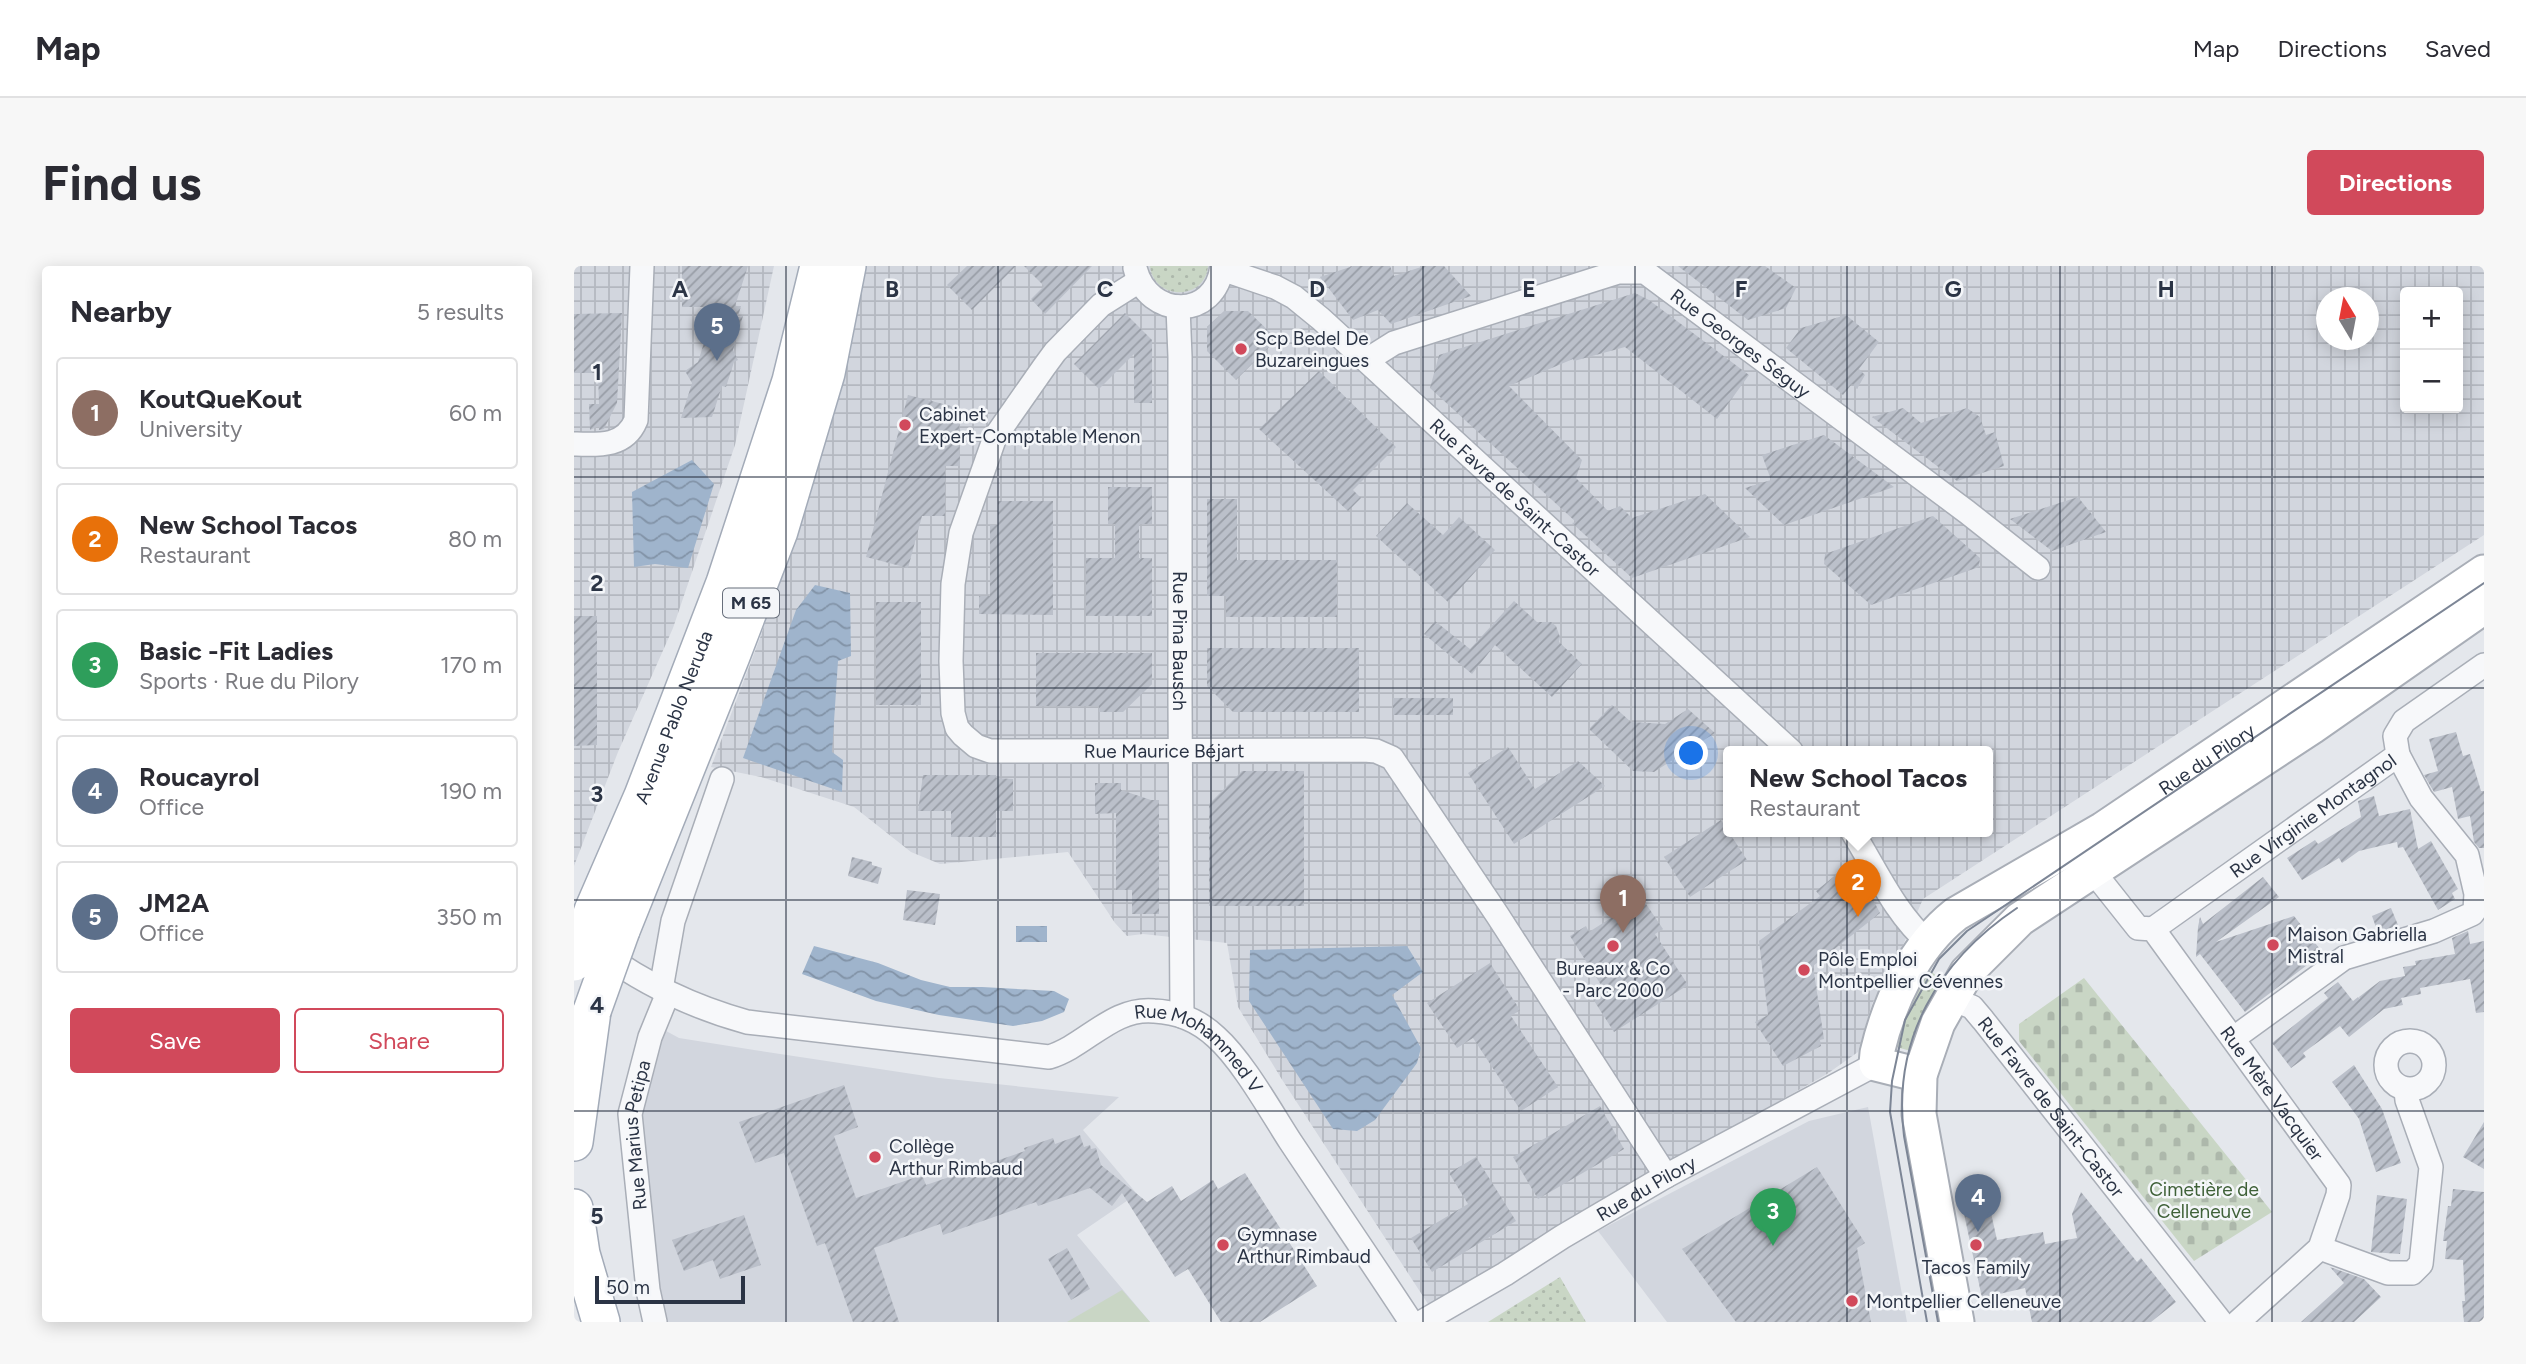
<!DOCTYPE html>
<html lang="en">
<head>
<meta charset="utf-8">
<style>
	:root { --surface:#fff; --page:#f7f7f7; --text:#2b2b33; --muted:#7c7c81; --line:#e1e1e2; --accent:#d1495b }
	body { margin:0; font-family:Figtree,sans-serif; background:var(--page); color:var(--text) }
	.controls { position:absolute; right:21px; top:21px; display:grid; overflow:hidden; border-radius:7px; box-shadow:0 4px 18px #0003 }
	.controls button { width:63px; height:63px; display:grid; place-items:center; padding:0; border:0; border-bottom:2px solid var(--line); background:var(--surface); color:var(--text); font:35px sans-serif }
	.compass { position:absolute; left:1742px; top:21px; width:63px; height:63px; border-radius:50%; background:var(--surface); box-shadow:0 4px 18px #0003; rotate:350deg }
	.scale { position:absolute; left:21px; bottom:18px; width:150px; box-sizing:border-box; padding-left:7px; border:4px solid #2b3445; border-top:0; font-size:19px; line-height:24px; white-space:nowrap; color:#2b3445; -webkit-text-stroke:5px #f4f6f9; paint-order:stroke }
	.you { position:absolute; left:1118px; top:488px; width:24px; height:24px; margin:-18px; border:5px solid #fff; border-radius:50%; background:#1a73e8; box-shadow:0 0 0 10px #1a73e833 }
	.badge { display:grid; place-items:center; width:46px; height:46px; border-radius:50%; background:var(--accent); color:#fff; font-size:23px; font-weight:700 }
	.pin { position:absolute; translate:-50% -58px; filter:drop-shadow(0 2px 4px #0008) }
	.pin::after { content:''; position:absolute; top:37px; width:24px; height:21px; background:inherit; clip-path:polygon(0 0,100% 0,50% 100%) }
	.popup { position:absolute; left:1149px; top:480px; width:270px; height:91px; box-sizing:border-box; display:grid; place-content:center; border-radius:7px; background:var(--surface); filter:drop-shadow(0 2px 5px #0005); font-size:23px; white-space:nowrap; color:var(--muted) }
	.popup b { font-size:26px; color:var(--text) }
	.popup::after { content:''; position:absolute; left:50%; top:100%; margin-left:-14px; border:14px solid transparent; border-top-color:var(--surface) }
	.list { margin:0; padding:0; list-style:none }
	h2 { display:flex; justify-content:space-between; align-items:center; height:91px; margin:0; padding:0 28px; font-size:30px }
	h2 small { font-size:23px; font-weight:400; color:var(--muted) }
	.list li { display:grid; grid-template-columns:46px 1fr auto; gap:21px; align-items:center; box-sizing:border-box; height:112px; margin:0 14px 14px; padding:0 14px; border:2px solid var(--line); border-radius:7px }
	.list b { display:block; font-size:26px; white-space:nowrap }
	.list p { margin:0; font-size:23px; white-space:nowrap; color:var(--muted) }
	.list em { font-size:23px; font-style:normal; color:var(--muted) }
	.actions { display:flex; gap:14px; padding:21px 28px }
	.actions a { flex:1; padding:16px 0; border:2px solid var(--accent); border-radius:7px; text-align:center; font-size:24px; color:var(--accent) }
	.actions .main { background:var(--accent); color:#fff }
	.map { position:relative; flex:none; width:1910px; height:1056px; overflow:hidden; border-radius:7px }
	header { display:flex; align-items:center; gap:42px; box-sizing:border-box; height:98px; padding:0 35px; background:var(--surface); border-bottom:2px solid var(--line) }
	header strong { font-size:33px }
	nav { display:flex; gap:38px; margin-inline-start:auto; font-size:24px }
	.intro { display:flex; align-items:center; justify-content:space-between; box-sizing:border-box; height:168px; padding:0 42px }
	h1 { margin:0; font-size:49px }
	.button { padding:18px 32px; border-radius:7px; background:var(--accent); color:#fff; font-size:24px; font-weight:700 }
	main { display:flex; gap:42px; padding:0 42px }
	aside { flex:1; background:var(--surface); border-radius:7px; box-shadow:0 4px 18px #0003 }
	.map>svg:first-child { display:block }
	.built { fill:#d2d6de }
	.industrial { fill:url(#industrial-grid); fill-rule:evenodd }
	.grass { fill:url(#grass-dots) }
	.cemetery { fill:url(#cemetery-stones) }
	.pitch { fill:#c9d6c5 }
	.water { fill:url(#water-waves) }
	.building { fill:url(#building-hatch) }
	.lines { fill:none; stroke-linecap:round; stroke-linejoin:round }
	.street-casing { stroke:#a9aeb7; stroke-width:26 }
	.secondary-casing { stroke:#a9aeb7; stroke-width:37 }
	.primary-casing { stroke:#a3abb8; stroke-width:40 }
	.street { stroke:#f7f8fa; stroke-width:23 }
	.secondary { stroke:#fff; stroke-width:33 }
	.primary { stroke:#fff; stroke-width:37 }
	.tram { stroke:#7d8696; stroke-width:2 }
	.primary-bridge-casing { stroke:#a3abb8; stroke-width:40; stroke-linecap:butt }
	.primary-bridge { stroke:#fff; stroke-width:37 }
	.grid { fill:none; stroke:#2b3445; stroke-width:2; stroke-opacity:0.55 }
	.poi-dot { fill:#d1495b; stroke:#f4f6f9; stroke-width:2.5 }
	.labels { text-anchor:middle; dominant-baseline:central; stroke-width:5; stroke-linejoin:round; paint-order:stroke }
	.shield { fill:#f4f6f9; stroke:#676e7b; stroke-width:2 }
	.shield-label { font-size:18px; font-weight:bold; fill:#2b3445 }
	.poi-label { font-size:19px; fill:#2b3445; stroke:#f4f6f9; text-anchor:start }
	.street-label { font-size:19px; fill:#2b3445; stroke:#f4f6f9 }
	.park-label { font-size:19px; fill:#3f6138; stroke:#f4f6f9 }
	.grid-label { font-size:23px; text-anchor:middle; font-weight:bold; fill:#2b3445; stroke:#f4f6f9; stroke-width:5; stroke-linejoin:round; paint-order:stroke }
</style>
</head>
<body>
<header>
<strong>Map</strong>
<nav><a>Map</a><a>Directions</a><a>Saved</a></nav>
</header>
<div class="intro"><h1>Find us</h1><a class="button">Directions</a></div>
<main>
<aside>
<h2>Nearby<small>5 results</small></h2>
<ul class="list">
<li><span class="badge" style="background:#8d6e63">1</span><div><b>KoutQueKout</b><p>University</p></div><em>60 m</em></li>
<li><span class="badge" style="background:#e8710a">2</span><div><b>New School Tacos</b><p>Restaurant</p></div><em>80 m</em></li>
<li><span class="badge" style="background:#2e9e5b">3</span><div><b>Basic -Fit Ladies</b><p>Sports · Rue du Pilory</p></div><em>170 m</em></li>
<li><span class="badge" style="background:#5c6f8a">4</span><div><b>Roucayrol</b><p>Office</p></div><em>190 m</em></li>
<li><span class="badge" style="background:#5c6f8a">5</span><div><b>JM2A</b><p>Office</p></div><em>350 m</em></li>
</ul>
<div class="actions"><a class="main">Save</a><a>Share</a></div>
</aside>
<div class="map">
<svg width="1910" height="1056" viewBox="0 0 1910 1056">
	<defs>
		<pattern id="industrial-grid" width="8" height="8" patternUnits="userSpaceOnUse" patternTransform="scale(1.75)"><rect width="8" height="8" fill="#d2d6de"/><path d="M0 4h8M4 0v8" fill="none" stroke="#b4b8c0"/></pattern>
		<pattern id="grass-dots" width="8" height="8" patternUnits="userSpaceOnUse" patternTransform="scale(1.75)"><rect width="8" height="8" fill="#c9d6c5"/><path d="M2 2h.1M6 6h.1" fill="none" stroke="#adb8ab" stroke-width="1.8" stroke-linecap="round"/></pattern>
		<pattern id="cemetery-stones" width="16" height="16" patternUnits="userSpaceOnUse" patternTransform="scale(1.75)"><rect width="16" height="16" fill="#c9d6c5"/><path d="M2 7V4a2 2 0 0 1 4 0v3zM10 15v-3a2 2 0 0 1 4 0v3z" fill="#adb8ab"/></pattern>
		<pattern id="water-waves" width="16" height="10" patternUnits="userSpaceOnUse" patternTransform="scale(1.75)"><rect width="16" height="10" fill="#9fb4cc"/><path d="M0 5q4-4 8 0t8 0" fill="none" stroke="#8293a7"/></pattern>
		<pattern id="building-hatch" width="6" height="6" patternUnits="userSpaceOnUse" patternTransform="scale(1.75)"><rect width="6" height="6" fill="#bbc0ca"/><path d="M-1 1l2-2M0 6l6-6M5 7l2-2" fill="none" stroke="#989da6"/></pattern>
	</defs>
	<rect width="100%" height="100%" fill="#e4e7ec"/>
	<g class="built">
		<polygon points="83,760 105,772 180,784 365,812 545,831 509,864 563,928 503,969 576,1056 86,1056 64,846"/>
		<polygon points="1294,841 1333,1056 1093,1056 1024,965 1235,855"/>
	</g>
	<g class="industrial">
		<polygon points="0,0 200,0 161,179 99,362 44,486 0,600"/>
		<path d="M287,0H1910V269L1349,633L1329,679L1298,738L1284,786L1253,808L996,954L856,1041L707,812L664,741L653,677L569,668L553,670L541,657L494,586L366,598L337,586L280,541L187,511L137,501L186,372L252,171ZM1831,26H1884V142H1831ZM1752,32H1794V74H1752ZM1154,485H1414V565H1154Z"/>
	</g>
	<g class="grass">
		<path d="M576,0H634C631,35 580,35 576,0Z"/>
		<polygon points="1350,704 1355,704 1371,716 1340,786 1319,780"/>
		<polygon points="986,1011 1012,1056 914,1056"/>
	</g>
	<polygon class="cemetery" points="1510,712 1698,946 1620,995 1445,775 1445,758"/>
	<polygon class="pitch" points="548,1024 576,1056 493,1056"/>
	<g class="water">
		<polygon points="118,194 140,218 114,302 81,298 60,301 58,226"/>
		<polygon points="241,319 276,327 277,390 264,395 258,486 269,494 268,526 169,492 222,344"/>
		<rect x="442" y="660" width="31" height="16"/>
		<polygon points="240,680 304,697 347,714 376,721 408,721 480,725 495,733 490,746 468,755 439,760 365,749 302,735 228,708"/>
		<polygon points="833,680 849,706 818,729 847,782 843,797 801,854 783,865 759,863 675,735 676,684"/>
	</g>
	<g class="building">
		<polygon points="108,0 174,0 161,40 167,40 164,51 169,50 159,84 164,94 160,96 152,121 148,120 138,151 107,152 118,117 111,105 124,96 141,41 108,41"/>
		<polygon points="393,0 442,0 398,44 373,19"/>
		<polygon points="450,0 518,0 471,48 457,33 470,20"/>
		<polygon points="779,0 816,0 820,10 850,0 870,0 897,30 817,58 804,44 779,54 746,11"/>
		<polygon points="1104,0 1191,0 1222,22 1212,42 1174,54"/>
		<polygon points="1061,27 1075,34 1175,109 1143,153 1051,81 1000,95 999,93 935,120 1008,194 1002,212 1034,245 1046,240 1058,252 1131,228 1176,271 1058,312 998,257 1002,256 856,122 865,89"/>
		<polygon points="650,45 674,45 703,73 662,114 633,85 633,61"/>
		<polygon points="48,47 43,137 30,163 25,164 25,160 16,164 15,138 25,138 24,107 0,107 0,48"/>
		<polygon points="551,47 578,74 578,137 560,137 560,88 525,123 500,98"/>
		<polygon points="1272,49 1305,76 1285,103 1291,109 1283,123 1278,118 1269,129 1212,82 1227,62"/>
		<polygon points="745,105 822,181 779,224 787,232 774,245 685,163"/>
		<polygon points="334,129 377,140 385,148 386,200 371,200 371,250 348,250 334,302 292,291"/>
		<polygon points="1329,142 1347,157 1393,142 1406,151 1412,169 1421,166 1430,200 1383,215 1298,151"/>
		<polygon points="1250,169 1320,221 1210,259 1171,222 1197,214 1188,189"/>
		<polygon points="534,221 578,221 578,258 565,258 565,292 578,292 578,350 512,350 512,292 541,292 541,258 534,258"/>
		<polygon points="1504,231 1532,266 1478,285 1436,253"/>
		<polygon points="633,233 663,233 663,294 763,294 763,351 652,351 652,330 633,330"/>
		<polygon points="424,235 479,235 479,349 405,348 405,330 416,330 416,259 424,259"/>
		<polygon points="833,237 869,269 885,251 921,284 874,336 802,270"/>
		<polygon points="1359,250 1406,292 1405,301 1297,339 1250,298 1251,288"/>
		<polygon points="940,335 963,356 977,356 982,360 986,371 985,376 1008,398 978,431 921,379 898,408 850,368 861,355 896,383"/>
		<rect x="302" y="336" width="45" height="103"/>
		<polygon points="0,350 23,350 23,479 0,480"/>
		<polygon points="633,382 785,382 785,446 659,446 633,420"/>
		<polygon points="462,387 578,387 578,418 549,446 525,446 525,440 462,440"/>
		<rect x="819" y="432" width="60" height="17"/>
		<polygon points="1038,439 1057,456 1091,458 1114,443 1141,467 1080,506 1059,505 1015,463"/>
		<polygon points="1882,466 1889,490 1896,488 1907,525 1910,525 1910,582 1905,582 1900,576 1896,550 1884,553 1878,521 1860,526 1850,509 1864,505 1855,473"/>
		<polygon points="934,481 961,523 1004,495 1031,520 940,578 894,507"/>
		<polygon points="668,505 730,505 730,640 635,640 635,538"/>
		<polygon points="349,509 422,509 422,512 439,513 439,545 422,545 422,571 377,571 377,545 344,545"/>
		<polygon points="521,517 547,517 547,524 577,534 585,534 585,648 558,648 558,624 542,624 542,547 521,548"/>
		<polygon points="1800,530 1805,550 1836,543 1844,583 1857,575 1884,623 1878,627 1881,633 1864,644 1829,581 1824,582 1823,576 1785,585 1768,597 1765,592 1728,614 1713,592 1741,574 1744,578 1787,551 1784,535"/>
		<polygon points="1147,554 1173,594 1116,631 1090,591"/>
		<polygon points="278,591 298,596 298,599 308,602 304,618 274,610"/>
		<polygon points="1279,595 1306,647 1239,700 1250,773 1246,774 1247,780 1209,800 1181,756 1194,749 1185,675 1246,630 1242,625"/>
		<polygon points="1689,611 1705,631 1642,676 1720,650 1749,687 1671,746 1626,688 1622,691 1624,661 1626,651 1629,658"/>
		<polygon points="333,624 366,628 361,659 329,654"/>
		<polygon points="1068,632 1089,663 1081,668 1114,719 1040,766 1017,730 1029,722 996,670 1012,660 1015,666"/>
		<polygon points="1817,642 1824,659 1804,667 1798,650"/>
		<polygon points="1894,665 1896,678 1910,675 1910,746 1902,747 1896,713 1846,722 1847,728 1827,732 1829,739 1810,743 1775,771 1766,760 1729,787 1732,791 1717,802 1698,777 1754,732 1750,727 1764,716 1779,735 1784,731 1786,733 1785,731 1806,715 1831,710 1829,701 1842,699 1841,695 1881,688 1878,672"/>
		<polygon points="916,697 946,744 937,750 984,821 947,845 899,772 883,782 853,737"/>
		<polygon points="1780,799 1808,843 1827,897 1802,906 1785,853 1758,816"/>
		<polygon points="270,819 284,861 260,870 282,932 348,909 352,919 451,885 450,882 479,872 481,878 506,869 510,881 516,879 517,883 522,882 527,899 573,936 598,920 607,935 639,914 644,923 671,907 743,1020 686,1056 647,1056 614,1003 601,1011 548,927 538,940 516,922 464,940 462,936 369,969 366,958 300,982 325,1056 279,1056 251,977 243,980 210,887 181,897 165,856"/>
		<polygon points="1026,840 1050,883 964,933 939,891"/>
		<polygon points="1910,856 1910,903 1889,891"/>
		<polygon points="902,891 942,955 858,1006 837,972 894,938 875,907"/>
		<polygon points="1243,901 1291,977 1283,982 1297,1056 1162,1056 1108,983"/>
		<polygon points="1879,923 1910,926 1910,1056 1890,1056 1888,1035 1891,1035 1889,994 1871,993 1873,975 1869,975 1874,940 1877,940"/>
		<polygon points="1507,926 1563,996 1567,992 1602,1036 1577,1056 1458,1056 1451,1022 1408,1032 1389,943 1415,938 1423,974 1469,966 1471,978 1503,972 1498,948"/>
		<polygon points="1803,929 1833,933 1826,988 1797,986"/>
		<polygon points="170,949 187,999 146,1013 139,994 110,1005 98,974"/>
		<polygon points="493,982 516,1023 497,1034 474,993"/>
		<polygon points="1756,1001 1790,1013 1807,1031 1780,1056 1727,1056 1770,1017"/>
	</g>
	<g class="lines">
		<g class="street-casing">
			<g id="street">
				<path d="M561,2C574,54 642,54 648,0"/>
				<path id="s1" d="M648,3L701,21L720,31L747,53L1217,485"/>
				<path id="s2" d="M565,15L527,39L481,86L470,101L421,171L387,267L379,318L377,395L379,447L383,462L389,469L402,480L416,485L790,484L802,485L818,492L924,650L1092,910"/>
				<path id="s3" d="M604,41L606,91V434L608,750"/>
				<path id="s4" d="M793,94L820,77L1044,6H1071L1393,246L1464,302"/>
				<path d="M0,178C25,179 51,181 62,154L68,0"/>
				<path d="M1278,565C1301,602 1321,648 1355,677"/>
				<path id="s5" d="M1518,604L1564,662L1579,663L1765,919L1764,929L1746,982L1664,1056"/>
				<path id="s6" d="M1579,663L1824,489L1821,470L1830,455L1910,399"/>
				<path id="s7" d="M27,686C72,719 119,741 173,756L475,791C512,780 538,741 580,745C603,746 625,755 642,771C668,794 696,844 716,875C756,935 797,995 837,1056"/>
				<polyline points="87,723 99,655 148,513"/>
				<path id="s8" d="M1378,733L1398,741L1409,754L1647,1056"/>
				<polyline points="1660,772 1770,692 1860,665 1898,648 1901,644 1902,628 1893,589 1847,532 1824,489"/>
				<circle cx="1836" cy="799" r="24"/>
				<polyline points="1746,982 1814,1007 1838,1007 1847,998 1857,901 1833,834 1832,824"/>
				<path id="s9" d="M81,1056L74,1024L56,848L76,771L94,727"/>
				<path id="s10" d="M848,1056L931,1008L988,971L1092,910L1302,798"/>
			</g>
		</g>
		<g class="secondary-casing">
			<g id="secondary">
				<path id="s11" d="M1346,809L1302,798L1303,787C1315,736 1340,681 1382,648L1529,563L1910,306"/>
				<polyline points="1383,1056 1345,848 1346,809 1364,757 1393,706 1446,653 1738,461 1910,341"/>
			</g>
		</g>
		<g class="primary-casing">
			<g id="primary">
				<path id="s12" d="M19,645L69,530L151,317L217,115L245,0"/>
				<polyline points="47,664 157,390 205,265 252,107 273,0"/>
				<polyline points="0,876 18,745"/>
				<polyline points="0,942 7,988 27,1056"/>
			</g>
		</g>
		<use href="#street" class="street"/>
		<use href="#secondary" class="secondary"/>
		<use href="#primary" class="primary"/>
		<g class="tram">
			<polyline points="1353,1056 1316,846 1318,815 1331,754 1365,693 1393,665 1910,317"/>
			<path d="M1364,1056L1330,870C1318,773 1364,695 1443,642"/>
		</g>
		<g class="primary-bridge-casing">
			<g id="primary-bridge">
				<polyline points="0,696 19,645"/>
				<polyline points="18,745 47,664"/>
			</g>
		</g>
		<use href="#primary-bridge" class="primary-bridge"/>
	</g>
	<path class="grid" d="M212,0V1056M424,0V1056M637,0V1056M849,0V1056M1061,0V1056M1273,0V1056M1486,0V1056M1698,0V1056M0,211H1910M0,422H1910M0,634H1910M0,845H1910"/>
	<g class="poi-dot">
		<circle cx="667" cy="83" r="7"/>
		<circle cx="331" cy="159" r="7"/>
		<circle cx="1699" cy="679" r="7"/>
		<circle cx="1039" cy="680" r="7"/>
		<circle cx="1230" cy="704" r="7"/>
		<circle cx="301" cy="891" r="7"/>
		<circle cx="649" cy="979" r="7"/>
		<circle cx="1402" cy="979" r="7"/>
		<circle cx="1278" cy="1035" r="7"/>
	</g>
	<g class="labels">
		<rect class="shield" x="149" y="322.5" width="56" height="29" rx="5"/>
		<g class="shield-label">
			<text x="177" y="337">M 65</text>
		</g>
		<g class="poi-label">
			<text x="681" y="72">Scp Bedel De<tspan x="681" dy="22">Buzareingues</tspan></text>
			<text x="345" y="148">Cabinet<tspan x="345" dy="22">Expert-Comptable Menon</tspan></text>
			<text x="1713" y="668">Maison Gabriella<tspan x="1713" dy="22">Mistral</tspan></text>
			<text x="1244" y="693">Pôle Emploi<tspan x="1244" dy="22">Montpellier Cévennes</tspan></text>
			<text x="1039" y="702" text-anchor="middle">Bureaux &amp; Co<tspan x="1039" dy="22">- Parc 2000</tspan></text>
			<text x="315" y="880">Collège<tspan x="315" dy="22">Arthur Rimbaud</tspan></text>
			<text x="663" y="968">Gymnase<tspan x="663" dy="22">Arthur Rimbaud</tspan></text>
			<text x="1402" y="1001" text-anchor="middle">Tacos Family</text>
			<text x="1292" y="1035">Montpellier Celleneuve</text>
		</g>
		<g class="street-label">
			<text stroke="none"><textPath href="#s4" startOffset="413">Rue Georges Séguy</textPath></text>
			<text stroke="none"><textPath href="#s1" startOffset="376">Rue Favre de Saint-Castor</textPath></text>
			<text stroke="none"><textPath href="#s3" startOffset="334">Rue Pina Bausch</textPath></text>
			<text stroke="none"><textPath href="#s12" startOffset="210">Avenue Pablo Neruda</textPath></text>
			<text stroke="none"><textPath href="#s2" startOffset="728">Rue Maurice Béjart</textPath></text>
			<text stroke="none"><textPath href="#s11" startOffset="514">Rue du Pilory</textPath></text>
			<text stroke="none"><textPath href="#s6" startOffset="196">Rue Virginie Montagnol</textPath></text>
			<text stroke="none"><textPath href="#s7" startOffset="642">Rue Mohammed V</textPath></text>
			<text stroke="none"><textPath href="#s5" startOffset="292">Rue Mère Vacquier</textPath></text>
			<text stroke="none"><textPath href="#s8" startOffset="149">Rue Favre de Saint-Castor</textPath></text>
			<text stroke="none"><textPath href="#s9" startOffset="189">Rue Marius Petipa</textPath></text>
			<text stroke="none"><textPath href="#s10" startOffset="261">Rue du Pilory</textPath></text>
		</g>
		<g class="park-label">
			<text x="1630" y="923">Cimetière de<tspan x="1630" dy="22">Celleneuve</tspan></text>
		</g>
	</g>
	<g class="grid-label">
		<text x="106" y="31">A</text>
		<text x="318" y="31">B</text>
		<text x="531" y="31">C</text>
		<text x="743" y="31">D</text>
		<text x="955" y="31">E</text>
		<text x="1167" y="31">F</text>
		<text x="1379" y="31">G</text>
		<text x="1592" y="31">H</text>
		<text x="23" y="114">1</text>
		<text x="23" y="325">2</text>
		<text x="23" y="536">3</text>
		<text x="23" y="747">4</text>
		<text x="23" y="958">5</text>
	</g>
</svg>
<div class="controls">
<button>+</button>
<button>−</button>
</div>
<svg class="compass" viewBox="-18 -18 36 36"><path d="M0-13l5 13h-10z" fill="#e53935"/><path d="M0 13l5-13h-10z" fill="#7c7c81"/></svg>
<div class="scale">50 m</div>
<div class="you"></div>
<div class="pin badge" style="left:1049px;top:667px;background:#8d6e63">1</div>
<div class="pin badge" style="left:1284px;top:651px;background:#e8710a">2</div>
<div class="popup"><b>New School Tacos</b>Restaurant</div>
<div class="pin badge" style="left:1199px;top:980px;background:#2e9e5b">3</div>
<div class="pin badge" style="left:1404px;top:966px;background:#5c6f8a">4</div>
<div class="pin badge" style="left:143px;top:95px;background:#5c6f8a">5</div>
</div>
</main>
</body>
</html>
